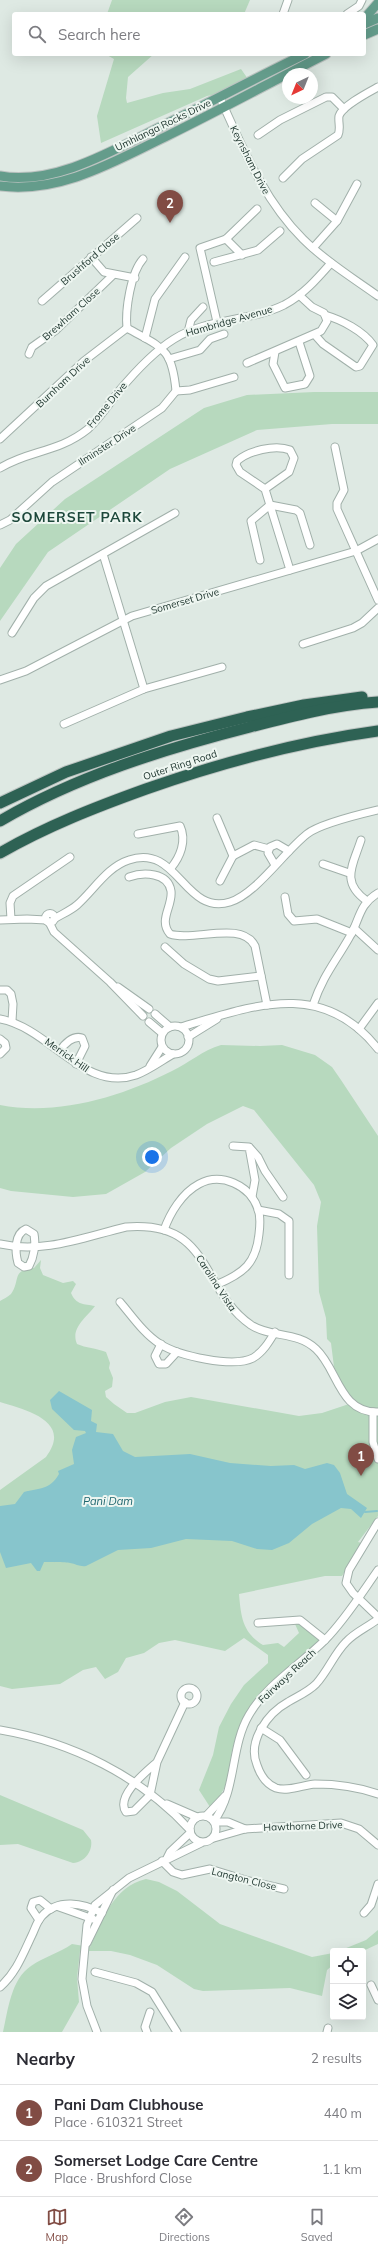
<!DOCTYPE html>
<html lang="en">
<head>
<meta charset="utf-8">
<style>
	:root { --surface:#fff; --page:#f2f2f3; --text:#2b2b33; --muted:#7c7c81; --line:#e1e1e2; --accent:#814c44 }
	body { margin:0; font-family:Mulish,sans-serif; background:var(--page); color:var(--text) }
	.controls { position:absolute; right:12px; bottom:12px; display:grid; overflow:hidden; border-radius:4px; box-shadow:0 4px 16px #0002 }
	.controls button { width:36px; height:36px; display:grid; place-items:center; padding:0; border:0; border-bottom:1px solid var(--line); background:var(--surface); color:var(--text); font:20px sans-serif }
	.compass { position:absolute; left:282px; top:68px; width:36px; height:36px; border-radius:50%; background:var(--surface); box-shadow:0 4px 16px #0002; rotate:223deg }
	.you { position:absolute; left:152px; top:1157px; width:14px; height:14px; margin:-10px; border:3px solid #fff; border-radius:50%; background:#1a73e8; box-shadow:0 0 0 6px #1a73e833 }
	.badge { display:grid; place-items:center; width:26px; height:26px; border-radius:50%; background:var(--accent); color:#fff; font-size:13px; font-weight:700 }
	.pin { position:absolute; translate:-50% -33px; filter:drop-shadow(0 1px 2px #0008) }
	.pin::after { content:''; position:absolute; top:21px; width:14px; height:12px; background:inherit; clip-path:polygon(0 0,100% 0,50% 100%) }
	.list { margin:0; padding:0; list-style:none }
	h2 { display:flex; justify-content:space-between; align-items:center; height:52px; margin:0; padding:0 16px; font-size:17px }
	h2 small { font-size:13px; font-weight:400; color:var(--muted) }
	.list li { display:grid; grid-template-columns:26px 1fr auto; gap:12px; align-items:center; box-sizing:border-box; height:56px; padding:0 16px; border-top:1px solid var(--line) }
	.list b { display:block; font-size:15px; white-space:nowrap }
	.list p { margin:0; font-size:13px; white-space:nowrap; color:var(--muted) }
	.list em { font-size:13px; font-style:normal; color:var(--muted) }
	.icon { flex:none; width:22px; height:22px; fill:none; stroke:currentColor; stroke-width:2; stroke-linecap:round; stroke-linejoin:round }
	.map { position:relative; flex:none; width:378px; height:2032px; overflow:hidden }
	.search { position:absolute; background:var(--surface); box-shadow:0 4px 16px #0002; left:12px; right:12px; top:12px; height:44px; display:flex; align-items:center; gap:10px; box-sizing:border-box; padding:0 14px; border-radius:4px; color:var(--muted); font-size:15px }
	.sheet { height:164px; background:var(--surface) }
	nav { display:flex; justify-content:space-around; align-items:center; box-sizing:border-box; height:56px; border-top:1px solid var(--line); background:var(--surface); font-size:11px; color:var(--muted) }
	nav a { display:grid; justify-items:center; gap:2px }
	nav .on { color:var(--accent) }
	.map>svg:first-child { display:block }
	.green { fill:#b7d9be }
	.water { fill:#87c5cc }
	.lines { fill:none; stroke-linecap:round; stroke-linejoin:round }
	.stream { stroke:#87c5cc; stroke-width:2 }
	.minor-casing { stroke:#a1b0aa; stroke-width:9 }
	.major-casing { stroke:#bcc3c1; stroke-width:11 }
	.highway-casing { stroke:#bcc3c1; stroke-width:13 }
	.minor { stroke:#fff; stroke-width:7 }
	.major { stroke:#649c8b; stroke-width:9 }
	.highway { stroke:#2e6254; stroke-width:11 }
	.labels { text-anchor:middle; dominant-baseline:central; stroke-width:4; stroke-linejoin:round; paint-order:stroke }
	.street-label { font-size:10px; fill:#203730; stroke:#eef6f1 }
	.water-label { font-size:11px; font-style:italic; fill:#1e666f; stroke:#eef6f1 }
	.district-label { font-size:14px; font-weight:bold; letter-spacing:1px; fill:#1d483b; stroke:#eef6f1 }
</style>
</head>
<body>
<div class="map">
<svg width="378" height="2032" viewBox="0 0 378 2032">
	<rect width="100%" height="100%" fill="#dee9e3"/>
	<g class="green">
		<polygon points="112,0 250,0 244,14 107,14"/>
		<polygon points="105,54 154,54 128,77 126,98 127,103 163,93 190,89 241,69 248,79 228,90 225,89 217,94 207,96 101,143 97,116 114,59"/>
		<polygon points="314,392 378,392 378,424 332,424 257,430 170,469 48,552 0,621 0,568 16,544 65,499 204,408 247,395"/>
		<path d="M221,1045L260,1046L282,1045L315,1055L332,1067L341,1080L378,1136V1516L358,1542L362,1543L342,1576H325L239,1594C241,1616 242,1632 263,1645L278,1643L284,1647L299,1633L295,1624L303,1622L322,1639C299,1659 263,1683 249,1709C244,1719 238,1730 235,1740C226,1767 234,1785 210,1807L199,1790L213,1755L219,1727L231,1704L244,1685L268,1663V1655L244,1638L225,1651L175,1640L159,1643L144,1653L126,1658L118,1672L105,1679L96,1667L83,1670L60,1684L12,1689L0,1686V1490L46,1457C73,1421 26,1410 0,1402V1301C3,1299 8,1297 11,1294C21,1280 11,1270 34,1268L41,1260L40,1268L43,1275L63,1283L73,1281L76,1284L71,1293C76,1305 84,1304 95,1306C87,1317 70,1328 77,1344C86,1348 96,1348 106,1352L110,1363L109,1368L113,1378L112,1387L105,1391L106,1397L114,1404L127,1413H135L165,1402L191,1397L299,1416L322,1413L349,1404L348,1395L334,1367L331,1343L327,1339L326,1318L319,1292L317,1226L321,1202L314,1185L254,1110L243,1106L207,1124L171,1148L145,1172L106,1194L73,1197L11,1191L0,1188V1105C57,1116 121,1097 172,1071C189,1063 203,1050 221,1045Z"/>
		<path d="M0,1795L83,1830L91,1840C93,1851 85,1862 73,1863L18,1844L0,1845Z"/>
		<path d="M146,1879L159,1882L177,1891L220,1924L312,1957L333,1953V1965L327,1970L322,1996L290,1988L203,1991L194,1989L157,1965L130,1955L111,1951H80L77,1978L79,2002L62,2032H3C8,2010 11,1979 31,1966C44,1957 59,1953 72,1944L90,1947C103,1919 113,1887 146,1879Z"/>
		<polygon points="378,1930 378,1944 363,1951 339,1951 366,1940"/>
	</g>
	<path class="water" d="M59,1391L92,1410L91,1421L97,1424L96,1432L113,1434L123,1451L135,1457L190,1454L230,1463L271,1466L294,1465L305,1469L327,1463L334,1465L340,1473L347,1494L367,1508L361,1518L351,1509L341,1508L312,1524L289,1543L272,1550L257,1549L232,1541L186,1539L151,1548L118,1550L86,1566C80,1567 76,1564 70,1563C67,1562 45,1562 44,1562L40,1571H37L31,1563L6,1568L0,1552V1506L15,1504L24,1492C39,1488 50,1490 59,1474L58,1471L74,1464L72,1450L76,1437L86,1433L85,1431L74,1430L52,1409L50,1400Z"/>
	<g class="lines">
		<polyline class="stream" points="365,1512 377,1511"/>
		<g class="minor-casing">
			<g id="minor">
				<polyline points="283,14 288,0"/>
				<polyline points="347,14 359,6 362,0"/>
				<path d="M220,98C243,148 263,199 303,239C325,261 353,278 378,296"/>
				<polyline points="258,135 280,120 326,97 332,97 344,109"/>
				<path d="M283,178L302,159L338,135C341,129 338,122 339,116C342,106 369,92 378,87"/>
				<polyline points="315,203 337,221"/>
				<polyline points="226,239 242,255"/>
				<polyline points="313,248 337,221 357,184"/>
				<polyline points="91,257 104,272 135,278"/>
				<polyline points="214,262 258,250 280,231"/>
				<polyline points="42,301 137,218"/>
				<polyline points="217,322 200,248 226,239 257,209"/>
				<path d="M127,328C125,310 131,272 143,259"/>
				<polyline points="188,332 191,320 203,307"/>
				<path d="M315,335L323,344L356,367L360,366L373,345C363,331 342,320 325,315"/>
				<polyline points="145,338 155,299 185,257"/>
				<polyline points="275,352 273,364 285,388 305,384 310,376 299,342"/>
				<polyline points="29,354 32,347 56,330 113,275"/>
				<polyline points="169,359 200,350 210,339 224,334"/>
				<polyline points="247,363 321,331 327,321 324,313 312,307 299,295"/>
				<polyline points="176,391 190,390 234,377"/>
				<polyline points="0,439 84,361 127,328"/>
				<polyline points="335,447 344,490 337,503 337,509 378,600"/>
				<path d="M0,468C29,450 58,453 88,429C100,418 109,404 119,391C134,373 153,352 174,339C207,318 249,322 284,305C303,295 317,279 331,263"/>
				<path d="M265,489L289,472L294,458L290,450C275,444 248,451 237,461L236,465L240,472L265,489L290,570"/>
				<polyline points="270,505 296,510 300,513 310,545"/>
				<path d="M0,525L10,520L52,482L162,408L176,391C172,347 162,348 127,328"/>
				<polyline points="103,554 144,689"/>
				<polyline points="260,560 251,521 270,505"/>
				<polyline points="12,633 34,598 46,586 175,513"/>
				<polyline points="303,644 353,628 362,623 378,608"/>
				<polyline points="0,680 26,671 132,616 356,551 378,539"/>
				<polyline points="64,724 144,689 222,667"/>
				<polyline points="217,818 233,856 220,881"/>
				<path d="M138,834L180,826C187,841 180,857 171,868"/>
				<path d="M361,840C353,865 340,882 367,901"/>
				<polyline points="233,856 254,845 269,849"/>
				<polyline points="323,864 349,873"/>
				<polyline points="275,865 268,853 270,847 277,844 289,851"/>
				<path d="M129,877C143,872 168,872 171,891C173,906 158,920 170,934C193,942 242,920 255,946L267,1005"/>
				<polyline points="285,897 288,914 294,921 317,919 352,933"/>
				<circle cx="50" cy="918" r="4.5"/>
				<polyline points="11,919 10,903 13,896 70,857"/>
				<path d="M54,919C62,914 70,911 77,905C94,890 107,867 129,860C178,843 184,916 230,902C256,894 284,852 307,834C320,824 361,814 378,810"/>
				<polyline points="0,920 27,919 46,920"/>
				<polyline points="49,922 54,932 110,982 143,1016"/>
				<polyline points="354,928 378,950"/>
				<polyline points="165,947 184,964 209,979 218,981 261,976"/>
				<polyline points="118,987 149,1009"/>
				<polyline points="0,990 7,990 11,994 13,1004 12,1021"/>
				<path d="M313,1005C323,976 334,964 349,938C360,920 358,905 378,893"/>
				<polyline points="155,1014 170,1027"/>
				<path d="M0,1019C50,1028 84,1093 136,1075C149,1070 161,1061 173,1054"/>
				<polyline points="149,1022 162,1033"/>
				<circle cx="175" cy="1040" r="14"/>
				<path d="M181,1027C253,1006 322,978 378,1049"/>
				<polyline points="359,1029 378,1003"/>
				<polyline points="188,1037 217,1019"/>
				<polyline points="0,1039 5,1043 6,1048 0,1054"/>
				<path d="M60,1051C64,1044 73,1035 82,1038L85,1046L76,1064"/>
				<polyline points="150,1066 162,1047"/>
				<polyline points="233,1146 249,1147 255,1180 252,1197"/>
				<polyline points="250,1148 258,1157 265,1171 283,1197"/>
				<polyline points="258,1210 279,1214 289,1221 289,1275"/>
				<path d="M26,1229L34,1234C36,1244 34,1257 29,1266L24,1267L18,1263C15,1252 14,1234 26,1229Z"/>
				<path d="M164,1230C170,1213 182,1193 199,1184C221,1172 250,1185 258,1209C261,1217 260,1226 259,1234C256,1263 244,1273 218,1284"/>
				<path d="M0,1244C43,1254 84,1237 126,1227C213,1220 199,1289 251,1325C271,1338 297,1331 316,1349C338,1369 339,1413 378,1412"/>
				<path d="M120,1302C132,1316 144,1334 160,1344C179,1356 233,1368 253,1358C263,1352 269,1342 275,1332"/>
				<polyline points="161,1344 155,1356 159,1364 166,1364 177,1352"/>
				<polyline points="373,1412 373,1442 378,1459"/>
				<polyline points="378,1522 349,1570 346,1583 353,1593 378,1617"/>
				<path d="M378,1619C368,1627 355,1632 346,1642C334,1654 328,1671 316,1684C308,1692 298,1696 288,1702C268,1713 247,1741 257,1765C260,1774 266,1784 276,1788C288,1792 303,1785 315,1784C337,1784 358,1787 378,1794"/>
				<polyline points="258,1623 300,1620 325,1640"/>
				<circle cx="189" cy="1696" r="8"/>
				<polyline points="261,1728 280,1740 306,1775"/>
				<path d="M0,1730C71,1742 141,1776 190,1830"/>
				<path d="M157,1762C147,1771 115,1796 126,1812L134,1811L150,1795L157,1762L185,1702"/>
				<polyline points="167,1804 197,1817"/>
				<circle cx="203" cy="1829" r="13"/>
				<polyline points="206,1816 225,1796"/>
				<path d="M214,1821C237,1790 230,1747 249,1715C267,1684 300,1665 325,1640C345,1620 361,1594 378,1570"/>
				<polyline points="215,1822 228,1822 245,1829"/>
				<polyline points="214,1838 245,1829 341,1823 359,1829 378,1845"/>
				<polyline points="167,1858 170,1852 190,1833"/>
				<polyline points="162,1861 173,1872 182,1875 210,1869 249,1881 284,1889"/>
				<polyline points="59,1907 93,1919"/>
				<polyline points="364,1913 371,1905 378,1884"/>
				<polyline points="39,1920 31,1908 33,1902 40,1900 51,1909"/>
				<polyline points="87,1943 113,1890"/>
				<polyline points="95,1972 136,1983 152,1992 177,2032"/>
				<polyline points="371,1985 378,2000"/>
				<path d="M0,1987C16,1973 23,1954 32,1935C35,1929 37,1921 42,1916C58,1898 83,1903 102,1913"/>
				<polyline points="97,2032 87,2006 82,1979 87,1925 95,1905 129,1878 201,1843"/>
				<polyline points="147,2032 145,2027 150,2012"/>
				<polyline points="327,2032 328,2028"/>
			</g>
		</g>
		<g class="major-casing">
			<g id="major">
				<polyline points="364,19 378,3"/>
				<polyline points="364,24 378,18"/>
				<polyline points="364,35 378,29"/>
				<path d="M0,176C56,186 117,148 166,124C212,101 258,77 305,54"/>
				<path d="M0,186C61,194 117,160 169,135C222,109 273,81 326,54"/>
			</g>
		</g>
		<g class="highway-casing">
			<g id="highway">
				<polyline points="0,803 66,772 171,736 247,717 304,705 362,697"/>
				<path d="M0,821C77,776 164,749 250,727C292,716 335,705 378,702"/>
				<path d="M0,853C47,826 96,807 146,789C223,762 298,742 378,731"/>
			</g>
		</g>
		<use href="#minor" class="minor"/>
		<use href="#major" class="major"/>
		<use href="#highway" class="highway"/>
	</g>
	<g class="labels">
		<g class="street-label">
			<text transform="translate(163 125) rotate(-26)">Umhlanga Rocks Drive</text>
			<text transform="translate(250 160) rotate(63)">Keynsham Drive</text>
			<text transform="translate(90 259) rotate(-41)">Brushford Close</text>
			<text transform="translate(71 314) rotate(-42)">Brewham Close</text>
			<text transform="translate(229 321) rotate(-16)">Hambridge Avenue</text>
			<text transform="translate(63 382) rotate(-43)">Burnham Drive</text>
			<text transform="translate(107 405) rotate(-50)">Frome Drive</text>
			<text transform="translate(107 445) rotate(-33)">Ilminster Drive</text>
			<text transform="translate(185 601) rotate(-16)">Somerset Drive</text>
			<text transform="translate(180 765) rotate(-18)">Outer Ring Road</text>
			<text transform="translate(67 1055) rotate(35)">Merrick Hill</text>
			<text transform="translate(216 1283) rotate(57)">Carolina Vista</text>
			<text transform="translate(287 1676) rotate(-43)">Fairways Reach</text>
			<text transform="translate(303 1826) rotate(-2)">Hawthorne Drive</text>
			<text transform="translate(244 1879) rotate(14)">Langton Close</text>
		</g>
		<g class="water-label">
			<text x="108" y="1501">Pani Dam</text>
		</g>
		<g class="district-label">
			<text x="77" y="517">SOMERSET PARK</text>
		</g>
	</g>
</svg>
<div class="controls">
<button><svg class="icon" aria-label="locate" viewBox="0 0 24 24"><circle cx="12" cy="12" r="6"/><path d="M12 2v4M12 18v4M2 12h4M18 12h4"/></svg></button>
<button><svg class="icon" aria-label="layers" viewBox="0 0 24 24"><path d="M12 4l9 5-9 5-9-5zM3 14l9 5 9-5"/></svg></button>
</div>
<svg class="compass" viewBox="-18 -18 36 36"><path d="M0-13l5 13h-10z" fill="#e53935"/><path d="M0 13l5-13h-10z" fill="#7c7c81"/></svg>
<div class="you"></div>
<div class="pin badge" style="left:361px;top:1476px">1</div>
<div class="pin badge" style="left:170px;top:223px">2</div>
<div class="search"><svg class="icon" aria-label="search" viewBox="0 0 24 24"><circle cx="10" cy="10" r="6"/><path d="M15 15l6 6"/></svg>Search here</div>
</div>
<section class="sheet">
<h2>Nearby<small>2 results</small></h2>
<ul class="list">
<li><span class="badge">1</span><div><b>Pani Dam Clubhouse</b><p>Place · 610321 Street</p></div><em>440 m</em></li>
<li><span class="badge">2</span><div><b>Somerset Lodge Care Centre</b><p>Place · Brushford Close</p></div><em>1.1 km</em></li>
</ul>
</section>
<nav>
<a class="on"><svg class="icon" aria-label="map" viewBox="0 0 24 24"><path d="M3 6l6-2 6 2 6-2v14l-6 2-6-2-6 2zM9 4v14M15 6v14"/></svg>Map</a>
<a><svg class="icon" aria-label="directions" viewBox="0 0 24 24"><path d="M12 3l9 9-9 9-9-9zM9 14v-3h6M13 9l2 2-2 2"/></svg>Directions</a>
<a><svg class="icon" aria-label="saved" viewBox="0 0 24 24"><path d="M7 4h10v16l-5-4-5 4z"/></svg>Saved</a>
</nav>
</body>
</html>
